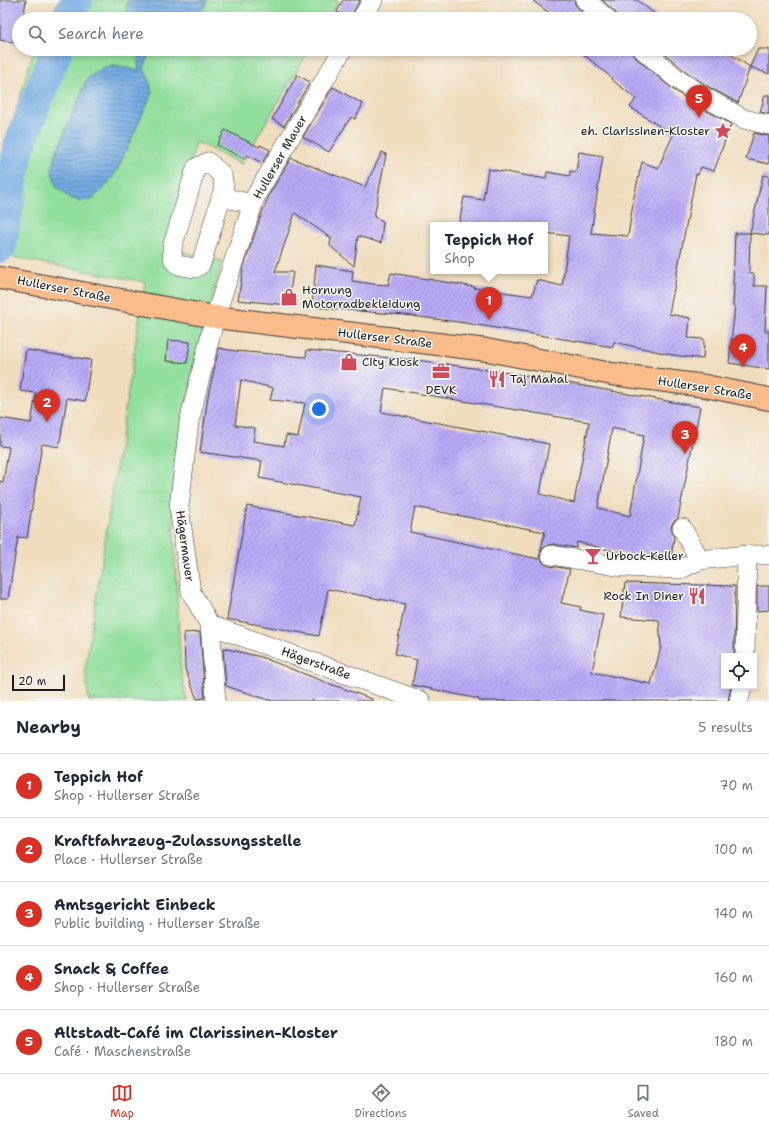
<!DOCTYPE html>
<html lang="en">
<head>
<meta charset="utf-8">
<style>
	:root { --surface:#fff; --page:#f6f6f7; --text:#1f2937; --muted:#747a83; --line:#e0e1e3; --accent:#d93025 }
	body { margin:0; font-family:"Shantell Sans",sans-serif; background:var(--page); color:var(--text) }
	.controls { position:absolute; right:12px; bottom:12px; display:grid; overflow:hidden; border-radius:0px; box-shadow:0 2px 6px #0003 }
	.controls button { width:36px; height:36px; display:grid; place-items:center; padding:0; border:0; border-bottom:1px solid var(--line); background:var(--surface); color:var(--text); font:20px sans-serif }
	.scale { position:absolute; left:12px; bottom:10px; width:53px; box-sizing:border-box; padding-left:4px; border:2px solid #1c1c1c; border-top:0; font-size:11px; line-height:14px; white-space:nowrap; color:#1c1c1c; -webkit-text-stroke:3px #f6f6f2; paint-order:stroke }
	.you { position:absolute; left:319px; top:409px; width:14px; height:14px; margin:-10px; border:3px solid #fff; border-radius:50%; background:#1a73e8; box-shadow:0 0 0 6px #1a73e833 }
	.badge { display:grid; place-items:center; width:26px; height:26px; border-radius:50%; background:var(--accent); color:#fff; font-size:13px; font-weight:700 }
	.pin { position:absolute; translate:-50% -33px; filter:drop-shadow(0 1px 2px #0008) }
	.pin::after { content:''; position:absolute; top:21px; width:14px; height:12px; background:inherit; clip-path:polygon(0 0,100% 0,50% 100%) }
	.popup { position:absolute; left:430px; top:222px; width:118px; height:52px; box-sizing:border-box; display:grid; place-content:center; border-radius:0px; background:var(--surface); filter:drop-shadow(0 1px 3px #0005); font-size:13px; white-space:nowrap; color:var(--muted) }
	.popup b { font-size:15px; color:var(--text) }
	.popup::after { content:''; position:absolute; left:50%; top:100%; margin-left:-8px; border:8px solid transparent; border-top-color:var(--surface) }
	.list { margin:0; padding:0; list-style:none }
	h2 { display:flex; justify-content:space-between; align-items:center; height:52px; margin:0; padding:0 16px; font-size:17px }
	h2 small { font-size:13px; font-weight:400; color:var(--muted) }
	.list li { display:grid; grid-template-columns:26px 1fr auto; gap:12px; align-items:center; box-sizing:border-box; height:64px; padding:0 16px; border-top:1px solid var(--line) }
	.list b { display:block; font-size:15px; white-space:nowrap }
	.list p { margin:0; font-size:13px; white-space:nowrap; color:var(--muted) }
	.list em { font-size:13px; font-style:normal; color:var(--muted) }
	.icon { flex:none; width:22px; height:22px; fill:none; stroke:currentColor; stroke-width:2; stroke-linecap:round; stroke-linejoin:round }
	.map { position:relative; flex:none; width:769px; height:701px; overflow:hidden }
	.search { position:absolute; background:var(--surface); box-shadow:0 2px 6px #0003; left:12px; right:12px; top:12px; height:44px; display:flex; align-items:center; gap:10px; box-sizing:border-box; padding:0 14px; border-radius:22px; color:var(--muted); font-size:15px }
	.sheet { height:372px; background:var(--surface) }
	nav { display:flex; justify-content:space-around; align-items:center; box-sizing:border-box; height:56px; border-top:1px solid var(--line); background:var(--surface); font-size:11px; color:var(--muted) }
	nav a { display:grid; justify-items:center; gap:2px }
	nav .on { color:var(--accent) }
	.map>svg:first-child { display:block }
	.park { fill:#91df9d; stroke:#567e5c }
	.water { fill:url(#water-rules); stroke:#48647f }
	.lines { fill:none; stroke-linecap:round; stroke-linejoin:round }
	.river { stroke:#73abe2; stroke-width:32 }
	.building { fill:url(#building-hatch); fill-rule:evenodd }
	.minor-casing { stroke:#3c3934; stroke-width:20 }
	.major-casing { stroke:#3c3934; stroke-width:24 }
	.minor { stroke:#fff; stroke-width:19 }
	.major { stroke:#fabc8b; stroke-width:22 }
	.labels { text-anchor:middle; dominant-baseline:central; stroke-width:3; stroke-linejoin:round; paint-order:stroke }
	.poi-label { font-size:12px; fill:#1c1c1c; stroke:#f6f6f2; text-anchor:start }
	.street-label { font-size:12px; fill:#1c1c1c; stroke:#f6f6f2 }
</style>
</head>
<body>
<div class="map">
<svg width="769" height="701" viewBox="0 0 769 701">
	<defs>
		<pattern id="water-rules" width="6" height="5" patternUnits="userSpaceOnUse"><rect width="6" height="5" fill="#73abe2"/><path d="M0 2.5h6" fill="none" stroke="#5e8ab6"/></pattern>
		<pattern id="building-hatch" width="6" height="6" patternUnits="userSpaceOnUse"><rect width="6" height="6" fill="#b8aaf7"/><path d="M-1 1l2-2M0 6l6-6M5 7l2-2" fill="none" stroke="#958ac7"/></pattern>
	</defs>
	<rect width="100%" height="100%" fill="#f6f6f2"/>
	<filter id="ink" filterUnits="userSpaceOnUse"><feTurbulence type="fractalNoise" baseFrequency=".025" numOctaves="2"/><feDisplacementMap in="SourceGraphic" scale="8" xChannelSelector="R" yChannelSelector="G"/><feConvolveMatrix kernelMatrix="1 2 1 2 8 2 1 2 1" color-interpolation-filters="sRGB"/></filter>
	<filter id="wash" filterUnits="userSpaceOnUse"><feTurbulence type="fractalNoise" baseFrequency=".012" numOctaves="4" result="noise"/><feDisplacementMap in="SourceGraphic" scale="16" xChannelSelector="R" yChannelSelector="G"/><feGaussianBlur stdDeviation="0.9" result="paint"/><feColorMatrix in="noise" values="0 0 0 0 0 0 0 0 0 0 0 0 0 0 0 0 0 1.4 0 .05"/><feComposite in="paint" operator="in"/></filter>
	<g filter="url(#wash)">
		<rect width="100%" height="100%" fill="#f0ddbd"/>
		<g class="park">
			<polygon points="59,0 339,0 328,19 49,19"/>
			<polygon points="34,49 310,49 241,164 196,142 167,248 222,261 194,367 172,498 181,672 187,701 89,701 85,669 145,282 0,255 0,165"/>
		</g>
		<g class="water">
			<polygon points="128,0 207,0 204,8 194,19 129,19 126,6"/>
			<polygon points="141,49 150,49 144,69 149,79 152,93 118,168 107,185 92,199 81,201 70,198 57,187 52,173 56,153 87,79 104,67 116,66 139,71 138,62"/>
		</g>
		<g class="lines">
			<g class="river">
				<polyline points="69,19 77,0"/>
				<polyline points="0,247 18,149 57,49"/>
			</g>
		</g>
		<g id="blocks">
			<g class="building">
				<polygon points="0,0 26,0 23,19 19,19 19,43 0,40"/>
				<polygon points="343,0 360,0 350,18 337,12"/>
				<polygon points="532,0 574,0 575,4 578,8 590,19 557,19"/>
				<polygon points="602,0 637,0 661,19 618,19 617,15 614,11"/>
				<polygon points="577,49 631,49 632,53 635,57 671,88 696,105 731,124 714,171 701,167 698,175 696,174 669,314 690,318 688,338 704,339 703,359 673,355 614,342 613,347 465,323 405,315 312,307 316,265 353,271 352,281 373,284 388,285 391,273 475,287 474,288 532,296 537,280 562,286 569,236 545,233 545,225 459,225 464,197 483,200 488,169 546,179 547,172 570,176 570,171 576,172 579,152 603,156 591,233 628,236 634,197 642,162 658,168 673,135 630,107 636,99 611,79 612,78"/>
				<polygon points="659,49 722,49 750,67 758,49 769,49 769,74 750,67 738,103 707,86 684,70"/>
				<polygon points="297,75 310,82 284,126 272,119"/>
				<polygon points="333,87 363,104 355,119 351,117 329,152 303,137"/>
				<polygon points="765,95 769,95 769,114 760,112"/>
				<polygon points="225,130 259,147 260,145 270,150 262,163 247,155 245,159 217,145"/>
				<polygon points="754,133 769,136 769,164 746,159"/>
				<polygon points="382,152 386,154 374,217 383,221 381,243 358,236 354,266 330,246 331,238 295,213 275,272 293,272 288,305 238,300 243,269 259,221 269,195 291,158 365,187"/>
				<polygon points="763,175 769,176 769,235 750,233"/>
				<polygon points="735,233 750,233 749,273 754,274 754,286 767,286 765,331 769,331 769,369 729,363 735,306 733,306 734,284 733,284"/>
				<polygon points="168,340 190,342 187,363 166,361"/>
				<path d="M219,348L235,351L306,357L307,350L424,361L523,375L700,407L678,518L673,522L671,527L674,537L671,558L638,557L577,542L576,548L553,544L548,545L543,548L540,553L545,532L415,507L410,532L539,559L540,554L541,559L544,564L549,566L570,569L561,603L581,607L580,610L603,615L592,672L651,684L661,647L659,620L621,617L625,583L735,586L734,656H724V686H731L728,701H479V699L412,685L417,660L395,654L405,604L328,589L319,636L227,619L247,506L355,525L361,497L259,478L262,461L200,452L208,396ZM241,380L273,388L270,400L305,403L298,437L286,435L284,446L253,441L255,428L235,425ZM385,388L589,422L574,503L540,494L549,444L381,412ZM612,428L644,435L630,516L598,508Z"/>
				<polygon points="26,350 91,360 85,401 67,398 59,447 42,444 27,538 18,537 8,599 0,599 0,481 3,482 9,447 0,446 0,418 31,423 36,393 20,391"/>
				<polygon points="757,586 769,586 769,610 757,611"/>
				<polygon points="200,632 205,698 197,699 185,669 184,633"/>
				<polygon points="223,648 261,657 325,682 372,699 372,701 272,701 226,686"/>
			</g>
		</g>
	</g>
	<g filter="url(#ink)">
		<use href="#blocks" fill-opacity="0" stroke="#3c3934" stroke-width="1"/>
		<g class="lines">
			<g class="minor-casing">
				<g id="minor">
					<polyline points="585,0 607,19"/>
					<polyline points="361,19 373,0"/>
					<polyline points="642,49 677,79 701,95 744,119 769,125"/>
					<path d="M208,162L222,175L224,188L201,264L195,268C178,265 172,267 172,248L196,168Z"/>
					<polyline points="221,197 253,204"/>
					<polyline points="682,528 700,560"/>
					<polyline points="551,555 622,567 681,569 700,560 747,555 769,555"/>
					<polyline points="210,625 421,701"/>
					<polyline points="745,656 747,555"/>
					<polyline points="216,701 210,625 191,592 179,507 189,422 215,317 256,195 343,49"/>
					<polyline points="739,701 742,686"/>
				</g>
			</g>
			<g class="major-casing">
				<polyline id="major" points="0,278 215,317 487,350 612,374 705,386 769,399"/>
			</g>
			<use href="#minor" class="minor"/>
			<use href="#major" class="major"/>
		</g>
	</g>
	<defs>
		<g id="sight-bare" transform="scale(1.38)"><path d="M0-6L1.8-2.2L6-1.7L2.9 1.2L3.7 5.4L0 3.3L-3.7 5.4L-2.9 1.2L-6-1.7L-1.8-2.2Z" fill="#d1495b" stroke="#f6f6f2" stroke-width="2.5" paint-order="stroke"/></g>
		<g id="shop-bare" transform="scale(1.38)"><path d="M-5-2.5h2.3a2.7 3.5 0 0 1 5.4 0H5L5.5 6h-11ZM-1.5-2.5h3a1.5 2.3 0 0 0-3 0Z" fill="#d1495b" stroke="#f6f6f2" stroke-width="2.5" paint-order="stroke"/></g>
		<g id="office-bare" transform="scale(1.38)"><path d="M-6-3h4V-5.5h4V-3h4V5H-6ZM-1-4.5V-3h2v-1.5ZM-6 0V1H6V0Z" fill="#d1495b" stroke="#f6f6f2" stroke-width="2.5" paint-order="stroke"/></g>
		<g id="restaurant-bare" transform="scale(1.38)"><path d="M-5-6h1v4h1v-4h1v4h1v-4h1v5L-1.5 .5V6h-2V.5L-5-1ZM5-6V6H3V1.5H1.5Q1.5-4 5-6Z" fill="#d1495b" stroke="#f6f6f2" stroke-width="2.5" paint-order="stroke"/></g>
		<g id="bar-bare" transform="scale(1.38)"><path d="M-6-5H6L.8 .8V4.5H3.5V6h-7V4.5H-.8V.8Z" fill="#d1495b" stroke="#f6f6f2" stroke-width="2.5" paint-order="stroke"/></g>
	</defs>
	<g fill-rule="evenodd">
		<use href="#sight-bare" x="723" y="131"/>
		<use href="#shop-bare" x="289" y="297"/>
		<use href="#shop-bare" x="349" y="362"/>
		<use href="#office-bare" x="441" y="371"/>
		<use href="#restaurant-bare" x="497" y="379"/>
		<use href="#bar-bare" x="593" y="556"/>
		<use href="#restaurant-bare" x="697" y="596"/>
	</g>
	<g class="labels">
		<g class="poi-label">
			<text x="710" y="131" text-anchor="end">eh. Clarissinen-Kloster</text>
			<text x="302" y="290">Hornung<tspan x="302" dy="14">Motorradbekleidung</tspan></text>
			<text x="362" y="362">City Kiosk</text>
			<text x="510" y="379">Taj Mahal</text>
			<text x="441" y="390" text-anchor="middle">DEVK</text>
			<text x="606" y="556">Urbock-Keller</text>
			<text x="684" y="596" text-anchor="end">Rock In Diner</text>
		</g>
		<g class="street-label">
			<text transform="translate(280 157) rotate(-60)">Hullerser Mauer</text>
			<text transform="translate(64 289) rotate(11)">Hullerser Straße</text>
			<text transform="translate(385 338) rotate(7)">Hullerser Straße</text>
			<text transform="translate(705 388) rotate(9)">Hullerser Straße</text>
			<text transform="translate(185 546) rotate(82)">Hägermauer</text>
			<text transform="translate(316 663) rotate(20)">Hägerstraße</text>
		</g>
	</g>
</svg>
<div class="controls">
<button><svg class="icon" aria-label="locate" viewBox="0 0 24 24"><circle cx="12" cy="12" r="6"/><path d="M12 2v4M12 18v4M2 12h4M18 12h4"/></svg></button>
</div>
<div class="scale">20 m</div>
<div class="you"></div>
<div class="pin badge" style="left:489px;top:320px">1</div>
<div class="popup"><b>Teppich Hof</b>Shop</div>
<div class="pin badge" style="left:47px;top:422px">2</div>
<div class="pin badge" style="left:685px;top:454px">3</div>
<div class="pin badge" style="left:743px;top:367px">4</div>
<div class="pin badge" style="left:699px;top:118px">5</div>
<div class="search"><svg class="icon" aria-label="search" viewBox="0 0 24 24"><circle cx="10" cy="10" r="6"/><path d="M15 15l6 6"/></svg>Search here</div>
</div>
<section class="sheet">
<h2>Nearby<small>5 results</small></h2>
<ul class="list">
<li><span class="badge">1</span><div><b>Teppich Hof</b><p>Shop · Hullerser Straße</p></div><em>70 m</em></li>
<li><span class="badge">2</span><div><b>Kraftfahrzeug-Zulassungsstelle</b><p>Place · Hullerser Straße</p></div><em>100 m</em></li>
<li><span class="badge">3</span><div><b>Amtsgericht Einbeck</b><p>Public building · Hullerser Straße</p></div><em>140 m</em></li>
<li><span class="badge">4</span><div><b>Snack &amp; Coffee</b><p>Shop · Hullerser Straße</p></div><em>160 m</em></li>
<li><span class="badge">5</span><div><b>Altstadt-Café im Clarissinen-Kloster</b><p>Café · Maschenstraße</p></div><em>180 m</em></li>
</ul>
</section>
<nav>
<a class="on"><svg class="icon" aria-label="map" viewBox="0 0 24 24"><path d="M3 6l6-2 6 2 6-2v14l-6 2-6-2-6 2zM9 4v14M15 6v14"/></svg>Map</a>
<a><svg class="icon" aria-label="directions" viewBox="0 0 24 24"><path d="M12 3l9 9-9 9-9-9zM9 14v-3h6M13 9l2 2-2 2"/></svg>Directions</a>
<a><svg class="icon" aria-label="saved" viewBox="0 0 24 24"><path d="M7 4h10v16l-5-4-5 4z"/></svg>Saved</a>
</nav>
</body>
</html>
